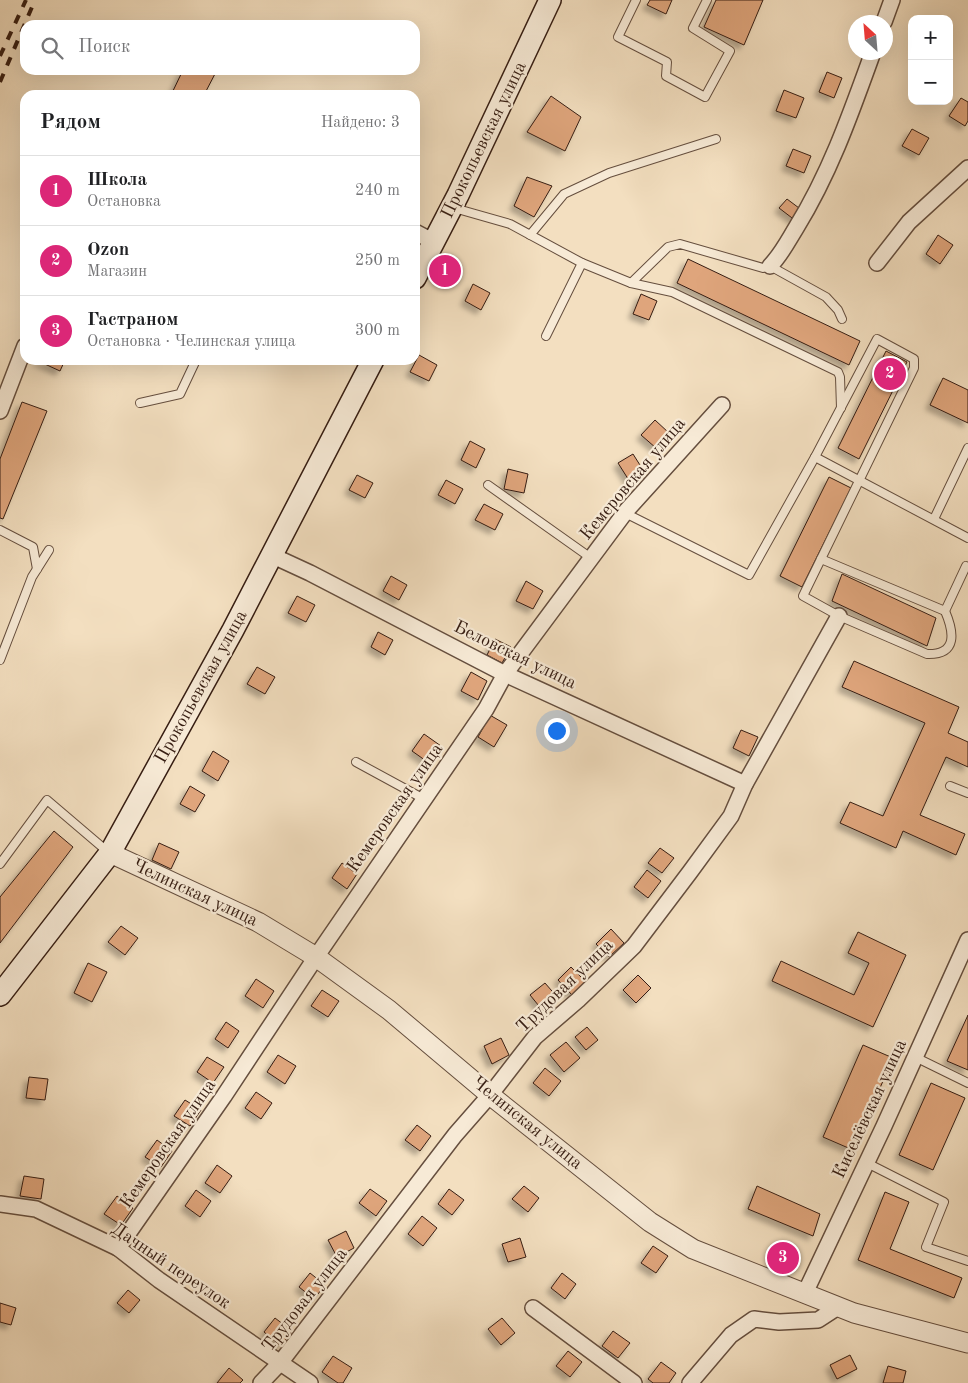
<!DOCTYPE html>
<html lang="ru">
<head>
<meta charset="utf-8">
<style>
	:root { --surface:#fff; --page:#f6f6f6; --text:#202124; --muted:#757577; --line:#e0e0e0; --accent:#db2777 }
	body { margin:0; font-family:"Old Standard TT",serif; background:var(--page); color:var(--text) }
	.controls { position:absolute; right:15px; top:15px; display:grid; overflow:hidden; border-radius:10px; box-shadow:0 5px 20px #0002 }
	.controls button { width:45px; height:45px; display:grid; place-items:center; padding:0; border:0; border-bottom:1px solid var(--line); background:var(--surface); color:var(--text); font:25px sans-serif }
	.compass { position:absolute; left:848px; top:15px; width:45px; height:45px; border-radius:50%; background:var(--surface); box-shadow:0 5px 20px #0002; rotate:334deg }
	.you { position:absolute; left:556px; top:730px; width:18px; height:18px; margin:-12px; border:4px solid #fff; border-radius:50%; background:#1a73e8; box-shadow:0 0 0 8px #1a73e833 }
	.badge { display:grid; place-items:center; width:32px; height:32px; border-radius:50%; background:var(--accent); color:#fff; font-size:16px; font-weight:700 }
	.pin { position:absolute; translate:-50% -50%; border:2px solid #fff; box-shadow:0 1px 5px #0006 }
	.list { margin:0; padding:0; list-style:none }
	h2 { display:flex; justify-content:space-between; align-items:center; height:65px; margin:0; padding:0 20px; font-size:21px }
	h2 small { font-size:16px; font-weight:400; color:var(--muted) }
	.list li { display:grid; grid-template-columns:32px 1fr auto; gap:15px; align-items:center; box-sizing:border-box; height:70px; padding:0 20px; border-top:1px solid var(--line) }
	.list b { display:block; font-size:19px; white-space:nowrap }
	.list p { margin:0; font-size:16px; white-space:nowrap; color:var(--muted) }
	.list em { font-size:16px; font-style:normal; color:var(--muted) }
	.icon { flex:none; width:28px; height:28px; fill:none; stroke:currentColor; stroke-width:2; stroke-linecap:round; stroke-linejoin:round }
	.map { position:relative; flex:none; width:968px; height:1383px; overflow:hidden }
	.search { position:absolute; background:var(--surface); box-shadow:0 5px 20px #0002; left:20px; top:20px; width:400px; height:55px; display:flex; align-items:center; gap:12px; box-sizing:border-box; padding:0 18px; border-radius:15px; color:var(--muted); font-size:19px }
	.panel { position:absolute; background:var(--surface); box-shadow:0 5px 20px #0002; left:20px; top:90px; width:400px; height:275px; border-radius:15px }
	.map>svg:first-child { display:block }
	.building { fill:#dfa57c; stroke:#361d12; filter:url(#shadow) }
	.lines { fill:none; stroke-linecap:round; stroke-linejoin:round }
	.service-casing { stroke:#654e3e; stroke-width:10 }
	.minor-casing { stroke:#654e3e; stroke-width:18 }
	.tertiary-casing { stroke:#654e3e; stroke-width:21 }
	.secondary-casing { stroke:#361d12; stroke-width:24 }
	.service { stroke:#f7ead6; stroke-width:8 }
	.minor { stroke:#f7ead6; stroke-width:15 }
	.tertiary { stroke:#f7ead6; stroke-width:19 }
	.secondary { stroke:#f7ead6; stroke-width:21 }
	.rail { stroke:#361d12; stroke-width:4; stroke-dasharray:9 9; stroke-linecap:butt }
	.labels { text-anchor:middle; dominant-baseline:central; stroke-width:4.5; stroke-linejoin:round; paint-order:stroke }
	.street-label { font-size:18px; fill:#361d12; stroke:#f7ead6 }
</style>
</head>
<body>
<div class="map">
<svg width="968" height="1383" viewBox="0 0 968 1383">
	<defs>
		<filter id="shadow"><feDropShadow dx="-4.5" dy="4.5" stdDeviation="2.5" flood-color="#0004"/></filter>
	</defs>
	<rect width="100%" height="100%" fill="#f3dfc0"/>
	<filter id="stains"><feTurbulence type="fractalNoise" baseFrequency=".004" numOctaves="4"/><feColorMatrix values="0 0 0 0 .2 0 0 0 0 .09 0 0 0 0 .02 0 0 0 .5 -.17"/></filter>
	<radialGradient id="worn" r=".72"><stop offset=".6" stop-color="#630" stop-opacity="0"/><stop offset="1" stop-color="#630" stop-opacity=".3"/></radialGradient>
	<g class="building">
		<polygon points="650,0 672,0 666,14 647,5"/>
		<polygon points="716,0 763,0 744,45 704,27"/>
		<polygon points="183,70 217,70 204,95 171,95"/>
		<polygon points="827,72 842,78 834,98 819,92"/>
		<polygon points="784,90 804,98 796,118 776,111"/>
		<polygon points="551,96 581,117 565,151 527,132"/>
		<polygon points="961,98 968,102 968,121 965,126 949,116"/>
		<polygon points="912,129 929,138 919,155 902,146"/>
		<polygon points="793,149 811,156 804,173 786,166"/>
		<polygon points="527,177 552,186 534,217 514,206"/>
		<polygon points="787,199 803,211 796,221 779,208"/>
		<polygon points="938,235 953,245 940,264 926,254"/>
		<polygon points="688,259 860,341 849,365 677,283"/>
		<polygon points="473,284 490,293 481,310 465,301"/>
		<polygon points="641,294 657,301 649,320 633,314"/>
		<polygon points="886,351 907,362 859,459 838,448"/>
		<polygon points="419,355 437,365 429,381 410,372"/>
		<polygon points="36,360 65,360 60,371"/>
		<polygon points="943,378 968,390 968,423 930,405"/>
		<polygon points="22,402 47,411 3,519 0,518 0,459"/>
		<polygon points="655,420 669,433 656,448 641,435"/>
		<polygon points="470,441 485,449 476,468 461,460"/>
		<polygon points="633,454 645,473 630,482 618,463"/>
		<polygon points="508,469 528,474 524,493 504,489"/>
		<polygon points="357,475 373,483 365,498 349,490"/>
		<polygon points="829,477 851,488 802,587 780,576"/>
		<polygon points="446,480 463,489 455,504 438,495"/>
		<polygon points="484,504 503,514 495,530 475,520"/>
		<polygon points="842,574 936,618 927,646 832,601"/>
		<polygon points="391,576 407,585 399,600 383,591"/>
		<polygon points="526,581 543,591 533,609 516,601"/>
		<polygon points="297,596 315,605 306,622 288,613"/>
		<polygon points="378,632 393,640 385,655 371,647"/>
		<polygon points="495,639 511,647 502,663 487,655"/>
		<polygon points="854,661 959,707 948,733 968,742 968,767 946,757 920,815 965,834 956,855 903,831 896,848 840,823 850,802 883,816 925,723 842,687"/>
		<polygon points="257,667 275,677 265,694 247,684"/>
		<polygon points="471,672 487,681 478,700 461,691"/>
		<polygon points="488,714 507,725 494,747 478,737 484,726 480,722"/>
		<polygon points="741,730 758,737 749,756 733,748"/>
		<polygon points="424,734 441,746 429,763 412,751"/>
		<polygon points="213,751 229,761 218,781 202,771"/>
		<polygon points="190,786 205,795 195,812 180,804"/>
		<polygon points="54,831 73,847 0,943 0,897"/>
		<polygon points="159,843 179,852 171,869 152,860"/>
		<polygon points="660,848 674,858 662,873 648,863"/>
		<polygon points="342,863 357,874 347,889 332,878"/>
		<polygon points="647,870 661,881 648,898 634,887"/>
		<polygon points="121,926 138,938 125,955 108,942"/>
		<polygon points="611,929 624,943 609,957 596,944"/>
		<polygon points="858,932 906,955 873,1027 772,981 781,961 854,995 869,963 848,953"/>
		<polygon points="88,963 107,972 92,1002 74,993"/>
		<polygon points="571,967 586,982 572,995 558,980"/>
		<polygon points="638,975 651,988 636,1003 623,990"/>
		<polygon points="256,979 274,991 263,1008 245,996"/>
		<polygon points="545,983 558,998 543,1011 530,995"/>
		<polygon points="322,990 339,1001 328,1017 311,1006"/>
		<polygon points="968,1015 968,1070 947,1061"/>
		<polygon points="226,1022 239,1031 228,1048 215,1039"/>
		<polygon points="587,1027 598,1040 586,1050 575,1037"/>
		<polygon points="501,1038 509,1055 492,1064 484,1046"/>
		<polygon points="566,1042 580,1058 564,1072 550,1055"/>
		<polygon points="863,1045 893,1058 853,1150 823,1137"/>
		<polygon points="278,1055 296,1066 285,1084 267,1072"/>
		<polygon points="207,1057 224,1067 213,1083 197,1072"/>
		<polygon points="545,1068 561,1081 549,1096 533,1083"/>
		<polygon points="29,1077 48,1079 45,1100 26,1098"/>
		<polygon points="931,1083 965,1098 933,1170 899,1155"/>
		<polygon points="256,1092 272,1103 261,1119 245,1108"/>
		<polygon points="185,1100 201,1110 190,1126 174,1116"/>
		<polygon points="417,1125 431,1136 420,1151 405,1140"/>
		<polygon points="157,1140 172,1151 161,1167 145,1157"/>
		<polygon points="217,1165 232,1176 220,1193 205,1183"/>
		<polygon points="24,1176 44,1179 41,1199 20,1196"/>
		<polygon points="524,1186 539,1198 528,1212 512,1199"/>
		<polygon points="757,1186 820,1214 813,1236 748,1209"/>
		<polygon points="370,1189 387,1201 376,1216 359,1203"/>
		<polygon points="449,1189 464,1200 452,1215 438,1204"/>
		<polygon points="196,1190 211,1201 200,1217 185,1206"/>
		<polygon points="885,1192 909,1202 890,1249 962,1278 954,1298 858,1260"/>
		<polygon points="117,1196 133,1208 121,1225 104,1214"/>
		<polygon points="422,1216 437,1228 423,1246 408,1234"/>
		<polygon points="346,1231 354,1248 337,1257 328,1240"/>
		<polygon points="520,1238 526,1257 508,1262 502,1244"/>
		<polygon points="653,1246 668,1256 656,1273 641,1263"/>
		<polygon points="310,1273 325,1285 314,1299 299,1287"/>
		<polygon points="562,1273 576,1284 565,1299 551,1288"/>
		<polygon points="128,1290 140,1300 129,1313 117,1303"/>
		<polygon points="0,1303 16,1308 11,1325 0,1322"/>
		<polygon points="275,1318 292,1331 281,1346 264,1332"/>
		<polygon points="502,1318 515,1333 501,1345 488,1329"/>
		<polygon points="613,1331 630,1343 618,1358 602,1346"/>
		<polygon points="568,1351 582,1362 570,1377 556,1366"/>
		<polygon points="850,1355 857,1369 837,1379 830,1365"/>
		<polygon points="333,1356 352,1368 343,1383 338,1383 322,1372"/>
		<polygon points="661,1362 676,1373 669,1383 653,1383 648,1379"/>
		<polygon points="888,1366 906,1371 903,1383 883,1383"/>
		<polygon points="229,1368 243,1380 240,1383 217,1383"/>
	</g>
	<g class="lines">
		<g class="service-casing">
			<g id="service">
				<polyline points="636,0 618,37 667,62 666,76 705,97 730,51 693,28 707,0"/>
				<polyline points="454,208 510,224 582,263 631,283 672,292 838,372 840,377 841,408"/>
				<polyline points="530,235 564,194 609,173 716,139"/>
				<polyline points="631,283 668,247 680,244 763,268 770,266 826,297 838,310 842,319"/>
				<polyline points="546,336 582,263"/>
				<polyline points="140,403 180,394 196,360"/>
				<polyline points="815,457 968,538"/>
				<polyline points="488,485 591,558"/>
				<path d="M625,513L749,575L815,457L877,339L914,359V368L803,596L839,616L927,654C958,655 954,632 945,611"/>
				<polyline points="934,519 968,448"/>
				<polyline points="0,530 33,547 37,569"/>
				<polyline points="821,559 945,611 966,566"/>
				<polyline points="0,660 32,577 49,550"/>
				<polyline points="356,762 424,799"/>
				<polyline points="950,786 968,793"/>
				<polyline points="0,864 47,800 108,852"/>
				<polyline points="915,1057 968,1083"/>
				<polyline points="867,1163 944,1202 926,1247 968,1261"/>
			</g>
		</g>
		<g class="minor-casing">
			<g id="minor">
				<polyline points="884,22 892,0"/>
				<polyline points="415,232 434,242"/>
				<polyline points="877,263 909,222 968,168"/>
				<path d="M770,266C781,255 788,241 796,228C830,173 851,113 873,52"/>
				<polyline points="0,411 25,346"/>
				<polyline points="271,555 310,573 505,674 745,784"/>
				<polyline points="0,1204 36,1209 118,1248 159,1280 310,1383"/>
				<polyline points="118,1248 224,1096 316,957 486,709 505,674 627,510 722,405"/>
				<polyline points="805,1293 884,1126 968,940"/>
				<polyline points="533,1308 634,1383"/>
				<polyline points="261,1383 280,1363 455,1135 490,1095 535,1037 578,1000 634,946 690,872 731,816 745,784 839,616"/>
				<polyline points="690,1383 731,1335 754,1319 779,1322 818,1320 838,1307"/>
			</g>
		</g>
		<g class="tertiary-casing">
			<polyline id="tertiary" points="110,853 258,922 316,957 389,1010 490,1095 650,1222 693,1249 854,1313 968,1343"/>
		</g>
		<g class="secondary-casing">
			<g id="secondary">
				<polyline points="415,278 458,195 550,0"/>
				<polyline points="0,995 110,853 233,630 373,360"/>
			</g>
		</g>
		<use href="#service" class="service"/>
		<use href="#minor" class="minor"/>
		<use href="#tertiary" class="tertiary"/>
		<use href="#secondary" class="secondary"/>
		<g class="rail">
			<polyline points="0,56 26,0"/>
			<polyline points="0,82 35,0"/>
		</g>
	</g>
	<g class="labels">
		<g class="street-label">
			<text transform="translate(484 140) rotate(-64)">Прокопьевская улица</text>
			<text transform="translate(633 479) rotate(-50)">Кемеровская улица</text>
			<text transform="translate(515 655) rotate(26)">Беловская улица</text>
			<text transform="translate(201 687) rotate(-61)">Прокопьевская улица</text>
			<text transform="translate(395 808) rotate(-55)">Кемеровская улица</text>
			<text transform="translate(195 893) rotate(25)">Челинская улица</text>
			<text transform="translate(565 986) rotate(-44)">Трудовая улица</text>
			<text transform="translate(870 1109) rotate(-65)">Киселёвская улица</text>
			<text transform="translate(527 1123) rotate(39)">Челинская улица</text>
			<text transform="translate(168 1144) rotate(-55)">Кемеровская улица</text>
			<text transform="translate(171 1266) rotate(34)">Дачный переулок</text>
			<text transform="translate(305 1300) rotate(-52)">Трудовая улица</text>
		</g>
	</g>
	<rect width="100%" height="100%" filter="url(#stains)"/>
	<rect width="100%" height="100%" fill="url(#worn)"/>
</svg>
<div class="controls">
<button>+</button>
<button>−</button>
</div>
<svg class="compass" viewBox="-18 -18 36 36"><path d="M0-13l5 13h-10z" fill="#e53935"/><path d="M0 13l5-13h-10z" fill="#757577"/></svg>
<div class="you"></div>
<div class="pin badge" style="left:445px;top:271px">1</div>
<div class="pin badge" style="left:890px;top:374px">2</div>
<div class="pin badge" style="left:783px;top:1258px">3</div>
<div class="search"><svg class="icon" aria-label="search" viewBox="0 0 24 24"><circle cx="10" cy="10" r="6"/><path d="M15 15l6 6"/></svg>Поиск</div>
<section class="panel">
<h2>Рядом<small>Найдено: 3</small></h2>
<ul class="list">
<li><span class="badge">1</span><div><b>Школа</b><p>Остановка</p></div><em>240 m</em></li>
<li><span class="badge">2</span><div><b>Ozon</b><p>Магазин</p></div><em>250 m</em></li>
<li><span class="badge">3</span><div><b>Гастраном</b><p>Остановка · Челинская улица</p></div><em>300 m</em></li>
</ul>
</section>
</div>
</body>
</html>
